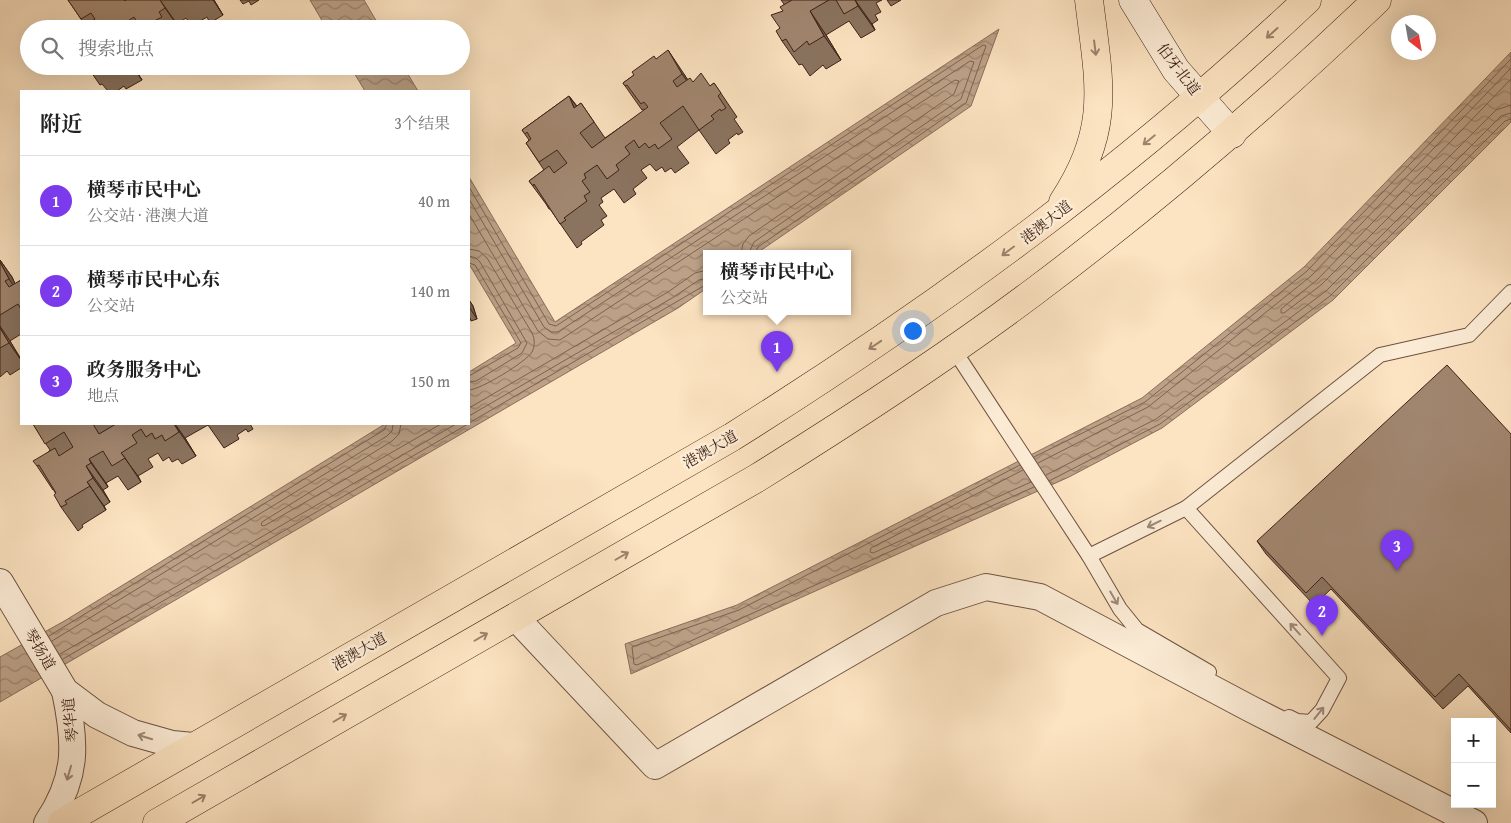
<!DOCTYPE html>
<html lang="zh">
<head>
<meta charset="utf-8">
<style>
	:root { --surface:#fff; --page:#f6f6f6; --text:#222; --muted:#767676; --line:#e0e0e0; --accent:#7c3aed }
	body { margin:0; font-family:"Gentium Book Plus","Noto Serif SC",serif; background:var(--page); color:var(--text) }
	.controls { position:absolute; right:15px; bottom:15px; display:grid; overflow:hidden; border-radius:0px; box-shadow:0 5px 20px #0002 }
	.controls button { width:45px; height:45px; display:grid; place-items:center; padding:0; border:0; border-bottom:1px solid var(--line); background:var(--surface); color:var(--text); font:25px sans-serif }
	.compass { position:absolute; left:1391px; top:15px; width:45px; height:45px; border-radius:50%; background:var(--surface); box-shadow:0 5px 20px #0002; rotate:149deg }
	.you { position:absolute; left:912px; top:330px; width:18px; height:18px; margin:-12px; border:4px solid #fff; border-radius:50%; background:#1a73e8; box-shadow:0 0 0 8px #1a73e833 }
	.badge { display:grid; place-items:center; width:32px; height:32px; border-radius:50%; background:var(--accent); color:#fff; font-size:16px; font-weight:700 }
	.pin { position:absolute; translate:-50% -41px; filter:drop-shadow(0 1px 2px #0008) }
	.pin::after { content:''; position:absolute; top:26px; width:18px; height:15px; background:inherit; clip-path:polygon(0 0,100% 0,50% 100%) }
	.popup { position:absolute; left:703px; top:250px; width:148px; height:65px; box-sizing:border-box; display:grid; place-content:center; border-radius:0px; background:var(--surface); filter:drop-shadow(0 1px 4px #0005); font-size:16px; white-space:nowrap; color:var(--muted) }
	.popup b { font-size:19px; color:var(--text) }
	.popup::after { content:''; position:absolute; left:50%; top:100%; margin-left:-10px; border:10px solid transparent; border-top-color:var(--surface) }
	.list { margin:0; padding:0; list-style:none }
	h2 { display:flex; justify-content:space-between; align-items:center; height:65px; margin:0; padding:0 20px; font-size:21px }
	h2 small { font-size:16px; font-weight:400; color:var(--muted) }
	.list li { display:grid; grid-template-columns:32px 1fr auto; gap:15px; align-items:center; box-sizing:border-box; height:90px; padding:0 20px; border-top:1px solid var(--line) }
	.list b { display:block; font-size:19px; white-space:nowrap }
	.list p { margin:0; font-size:16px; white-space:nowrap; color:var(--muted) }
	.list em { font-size:16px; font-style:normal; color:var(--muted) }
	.icon { flex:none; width:28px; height:28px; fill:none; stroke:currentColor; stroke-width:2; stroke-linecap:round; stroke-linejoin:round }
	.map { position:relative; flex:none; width:1511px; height:823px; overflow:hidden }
	.search { position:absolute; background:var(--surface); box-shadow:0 5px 20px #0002; left:20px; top:20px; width:450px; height:55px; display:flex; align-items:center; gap:12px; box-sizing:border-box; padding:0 18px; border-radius:28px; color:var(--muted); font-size:19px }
	.panel { position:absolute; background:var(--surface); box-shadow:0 5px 20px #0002; left:20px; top:90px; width:450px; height:335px; border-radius:0px }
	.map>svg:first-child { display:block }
	.water { fill:url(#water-waves); stroke:#8a6e5a }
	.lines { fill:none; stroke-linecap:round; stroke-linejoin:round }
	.shore { stroke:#7e624f; stroke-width:1 }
	.lane-casing { stroke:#6e5242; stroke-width:16 }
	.street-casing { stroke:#6e5242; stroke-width:28 }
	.secondary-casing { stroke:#3f2217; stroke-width:29 }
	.primary-casing { stroke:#3f2217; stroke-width:29 }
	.lane { stroke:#fdedd7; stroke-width:14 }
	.street { stroke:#fdedd7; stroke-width:26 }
	.secondary { stroke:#fdedd7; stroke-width:28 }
	.primary { stroke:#fce3c1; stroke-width:28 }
	.wall { fill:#8a735f; stroke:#3f2217 }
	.shaded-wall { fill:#715e4e; stroke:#3f2217 }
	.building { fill:#a1866f; stroke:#3f2217 }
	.oneway { stroke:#9e826c }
	.oneway2 { stroke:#9e8877 }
	.labels { text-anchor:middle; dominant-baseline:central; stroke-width:5; stroke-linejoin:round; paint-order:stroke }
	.street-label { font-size:15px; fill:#3f2217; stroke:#fdedd7 }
</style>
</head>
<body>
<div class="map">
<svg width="1511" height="823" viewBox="0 0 1511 823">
	<defs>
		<pattern id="water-waves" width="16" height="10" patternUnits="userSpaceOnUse" patternTransform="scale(1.25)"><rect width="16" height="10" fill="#bca187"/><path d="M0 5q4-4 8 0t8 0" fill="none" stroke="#9a836d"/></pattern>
	</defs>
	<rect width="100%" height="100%" fill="#fce3c1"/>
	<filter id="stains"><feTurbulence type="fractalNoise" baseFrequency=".004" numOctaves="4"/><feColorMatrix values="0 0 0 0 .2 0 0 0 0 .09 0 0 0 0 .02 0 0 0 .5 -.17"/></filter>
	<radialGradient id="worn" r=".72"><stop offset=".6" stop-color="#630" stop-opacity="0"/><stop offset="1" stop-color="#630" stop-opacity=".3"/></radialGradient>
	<g class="water">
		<polygon points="310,0 364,0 381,29 327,29"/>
		<polygon points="999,29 971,106 757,253 707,253 707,288 678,308 0,702 0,657 66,620 385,424 469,424 469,372 516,343 469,264 469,177 555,322"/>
		<polygon points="1511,52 1511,122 1333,300 1162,428 1069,477 631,674 625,644 737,605 1142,398 1304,267"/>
		<polygon points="350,66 403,66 418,91 365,91"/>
	</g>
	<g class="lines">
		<g class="shore">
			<polyline points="1511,79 1317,280 1281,309 1281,313 1284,313 1321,285 1496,110 1511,105"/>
			<polyline points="469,187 549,324 556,326 983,45 986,46 966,103 758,247 755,253"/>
			<polyline points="469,199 544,327 551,332 558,332 970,61 974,62 961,99 754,242 749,253"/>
			<polyline points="469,214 538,331 548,339 560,340 955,80 959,81 954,94 749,236 743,244 741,253"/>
			<path d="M469,249L479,251L487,258L532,333C535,339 535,346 532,352C526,362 480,390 469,390"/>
			<polyline points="469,256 476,258 480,262 527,343 522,353 476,381 469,382"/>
			<polyline points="469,263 475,265 521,343 518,348 469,376"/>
			<polyline points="469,408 668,292 695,273 707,270"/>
			<polyline points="469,416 672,298 699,280 707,278"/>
			<polyline points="469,423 707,284"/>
			<polyline points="401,424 399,434 392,441 262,522 261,525 264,526 441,424"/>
			<polyline points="1034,457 1145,402 1307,271 1511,59"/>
			<polyline points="1038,463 1148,407 1311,276 1511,68"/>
			<polyline points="1020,465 739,610 632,647 634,664 637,665 1034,487"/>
			<polyline points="1023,470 871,548 870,552 873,553 1031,482"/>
			<polyline points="1046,475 1156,419 1326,291 1501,116 1511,113"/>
			<polyline points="1049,481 1160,424 1330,296 1505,121 1511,119"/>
			<polyline points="49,636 384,430 387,424"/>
			<polyline points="52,641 387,436 392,431 393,424"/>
			<polyline points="60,654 456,424"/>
			<polyline points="63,659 468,424"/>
		</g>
		<g class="lane-casing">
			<g id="lane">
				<polyline points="954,350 1089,556 1120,609 1137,630 1209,672"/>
				<polyline points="1186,508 1380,355 1469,335 1511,292"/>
				<polyline points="1089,556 1186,508 1339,678 1322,710 1311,722 1297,721 1289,717"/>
			</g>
		</g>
		<g class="street-casing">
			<g id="street">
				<polyline points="0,582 65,691 97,715 133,733 172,744 193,746"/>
				<polyline points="515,617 655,766 936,603 986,587 1040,597 1249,708 1474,823"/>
				<path d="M47,823C78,777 76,743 65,691"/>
			</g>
		</g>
		<g class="secondary-casing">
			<polyline id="secondary" points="1133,0 1176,70 1232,134"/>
		</g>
		<g class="primary-casing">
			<g id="primary">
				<path d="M1063,202C1112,128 1099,83 1089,0"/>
				<path d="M62,823L732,437C939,307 1129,168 1307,0"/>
				<path d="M157,823L757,478C852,419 946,358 1035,291C1155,201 1269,103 1377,0"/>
			</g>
		</g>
		<use href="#lane" class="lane"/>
		<use href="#street" class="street"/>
		<use href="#secondary" class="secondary"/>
		<use href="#primary" class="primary"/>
	</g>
	<g class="wall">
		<polygon points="68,0 214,0 223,15 210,23 207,17 192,26 186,18 177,24 180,29 82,29 85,25"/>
		<polygon points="240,0 259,0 251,5 249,1 243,4"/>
		<polygon points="781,0 882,0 876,3 881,12 875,15 878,20 872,24 875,30 861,38 849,21 826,35 841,60 826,69 823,65 810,76 802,64 799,65 782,41 780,28 784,4"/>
		<polygon points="887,0 901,0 891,6"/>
		<polygon points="656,59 684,74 687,79 693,82 710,86 714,83 737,117 734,119 743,132 738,135 737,133 728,140 730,143 716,154 699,130 677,147 689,163 675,173 671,168 665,172 662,167 656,171 650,164 641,170 647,178 633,189 636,194 624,203 614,189 601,198 603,202 599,205 607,216 601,220 604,225 581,242 582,244 577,248 550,209 549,209 546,204 529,181 544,170 526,143 529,140 522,130 569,96 577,106 581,103 605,138 645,110 644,109 642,110 623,83"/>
		<polygon points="87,66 133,66 142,80 126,89 124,86 117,91 108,91 102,84 100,85"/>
		<polygon points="0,260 12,277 15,284 21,280 21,334 10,341 21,359 21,368 10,375 7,371 0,377"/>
		<polygon points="469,300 473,306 477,319 471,321 470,318 469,319"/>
		<polygon points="33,424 250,424 253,429 248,432 246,429 237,435 239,439 224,448 208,425 185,438 196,456 182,464 178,459 172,462 169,457 163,461 158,453 148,459 153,467 138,476 141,482 128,490 118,476 106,483 108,487 103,490 110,502 104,506 106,510 82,525 83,527 78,531 61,507 54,490 53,490 37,466 50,450"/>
		<polygon points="1511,434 1511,733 1468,686 1443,709 1331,589 1314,605 1266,554 1257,541"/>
	</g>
	<g class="shaded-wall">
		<polygon points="160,0 177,24 180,29 165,8"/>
		<polygon points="213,0 214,0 223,15"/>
		<polygon points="855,0 872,24 875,30 858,6"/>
		<polygon points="810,11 826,35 841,60 824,36"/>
		<polygon points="668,50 684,74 699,98 682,74"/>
		<polygon points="132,66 133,66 142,80"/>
		<polygon points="569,96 586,119 574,108"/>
		<polygon points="0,260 12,277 21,296 21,297 9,279 0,262"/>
		<polygon points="469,300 473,306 477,319 469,307"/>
		<polygon points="0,326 10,341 21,360 9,343 0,328"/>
		<polygon points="174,424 175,424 185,438 196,456"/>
		<polygon points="121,453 138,476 141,482 125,458"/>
		<polygon points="89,459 106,483 108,487 91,463"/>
		<polygon points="86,466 103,490 110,502 93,478"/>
		<polygon points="87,482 104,506 106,510 90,486"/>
	</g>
	<g class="building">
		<polygon points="68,0 124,0 125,1 126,0 160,0 165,8 159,12 162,17 156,20 159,26 155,29 141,29 134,17 115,29 82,29 81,27 95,19 91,13 81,19"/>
		<polygon points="792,0 829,0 810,11 824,36 809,45 807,41 794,52 786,39 782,41 776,31 780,28 771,15 783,11 780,7"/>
		<polygon points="836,0 856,0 855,0 858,6 844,14"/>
		<polygon points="668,50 682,74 673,81 677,87 690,78 693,82 701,73 710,86 714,83 721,93 718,96 726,108 721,111 720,109 711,116 714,119 699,130 683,106 660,123 672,139 658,149 655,144 649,148 645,143 639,148 634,140 625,147 630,154 616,165 619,170 607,179 597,165 584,174 586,178 582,181 590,192 584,196 587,201 564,218 566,220 560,224 534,184 533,186 529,181 549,166 554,173 567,163 557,150 539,162 526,143 531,139 527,132 525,134 522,130 569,96 574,108 581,103 594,122 580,133 592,148 648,107 644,102 641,104 627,85 625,86 623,83 634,75 632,72 654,56 656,59"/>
		<polygon points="91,66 102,66 94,72"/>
		<polygon points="0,262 9,279 5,281 9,287 21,280 21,309 18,304 0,315"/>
		<polygon points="0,328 9,343 0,348"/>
		<polygon points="1447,365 1511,434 1511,730 1459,674 1435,697 1322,577 1306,593 1257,541"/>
		<polygon points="33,424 93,424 99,434 116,424 174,424 179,432 165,441 162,435 155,439 152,433 146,437 141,429 132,435 137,443 121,453 125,458 112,466 103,451 89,459 91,463 86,466 93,478 87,482 90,486 65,501 67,504 61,507 54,495 56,493 39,465 37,466 33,461 55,448 59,456 73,447 64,432 45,444"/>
	</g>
	<defs><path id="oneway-shaft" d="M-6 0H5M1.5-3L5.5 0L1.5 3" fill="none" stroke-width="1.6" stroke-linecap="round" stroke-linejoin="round" transform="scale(1.25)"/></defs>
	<g class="oneway">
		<use href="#oneway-shaft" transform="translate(1272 33) rotate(138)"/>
		<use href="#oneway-shaft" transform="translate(1095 48) rotate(83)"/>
		<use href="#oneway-shaft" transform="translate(1149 140) rotate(141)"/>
		<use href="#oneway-shaft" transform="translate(1008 251) rotate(143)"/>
		<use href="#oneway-shaft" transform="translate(875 345) rotate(146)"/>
		<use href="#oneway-shaft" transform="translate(622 556) rotate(-30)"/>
		<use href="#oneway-shaft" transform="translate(481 637) rotate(-30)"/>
		<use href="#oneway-shaft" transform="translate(340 718) rotate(-30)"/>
		<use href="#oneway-shaft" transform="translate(199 799) rotate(-30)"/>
	</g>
	<g class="oneway2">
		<use href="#oneway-shaft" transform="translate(1154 524) rotate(154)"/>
		<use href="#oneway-shaft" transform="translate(1114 598) rotate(60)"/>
		<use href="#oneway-shaft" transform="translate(1295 629) rotate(-132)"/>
		<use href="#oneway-shaft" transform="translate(1319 713) rotate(-51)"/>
		<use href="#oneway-shaft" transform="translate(145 737) rotate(-163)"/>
		<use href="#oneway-shaft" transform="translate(69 773) rotate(106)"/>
	</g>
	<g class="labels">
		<g class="street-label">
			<text transform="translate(1179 69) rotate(53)">伯牙北道</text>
			<text transform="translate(1046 222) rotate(-38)">港澳大道</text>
			<text transform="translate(710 449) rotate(-30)">港澳大道</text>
			<text transform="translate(40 649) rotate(59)">琴扬道</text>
			<text transform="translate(359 651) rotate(-30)">港澳大道</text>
			<text transform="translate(70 720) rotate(-96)">琴华道</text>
		</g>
	</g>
	<rect width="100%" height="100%" filter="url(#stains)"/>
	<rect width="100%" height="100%" fill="url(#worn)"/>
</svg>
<div class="controls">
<button>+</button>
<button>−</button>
</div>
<svg class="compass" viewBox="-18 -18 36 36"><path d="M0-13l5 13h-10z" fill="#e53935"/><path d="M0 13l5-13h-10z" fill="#767676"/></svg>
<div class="you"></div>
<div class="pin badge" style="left:777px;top:372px">1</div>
<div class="popup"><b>横琴市民中心</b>公交站</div>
<div class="pin badge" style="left:1322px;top:636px">2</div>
<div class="pin badge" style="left:1397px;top:571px">3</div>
<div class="search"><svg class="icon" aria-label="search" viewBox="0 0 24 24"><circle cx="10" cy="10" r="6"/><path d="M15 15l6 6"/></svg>搜索地点</div>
<section class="panel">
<h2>附近<small>3个结果</small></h2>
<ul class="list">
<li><span class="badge">1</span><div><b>横琴市民中心</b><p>公交站 · 港澳大道</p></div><em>40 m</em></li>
<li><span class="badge">2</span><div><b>横琴市民中心东</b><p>公交站</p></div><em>140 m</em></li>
<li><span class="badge">3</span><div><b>政务服务中心</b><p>地点</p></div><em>150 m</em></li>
</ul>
</section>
</div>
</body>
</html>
